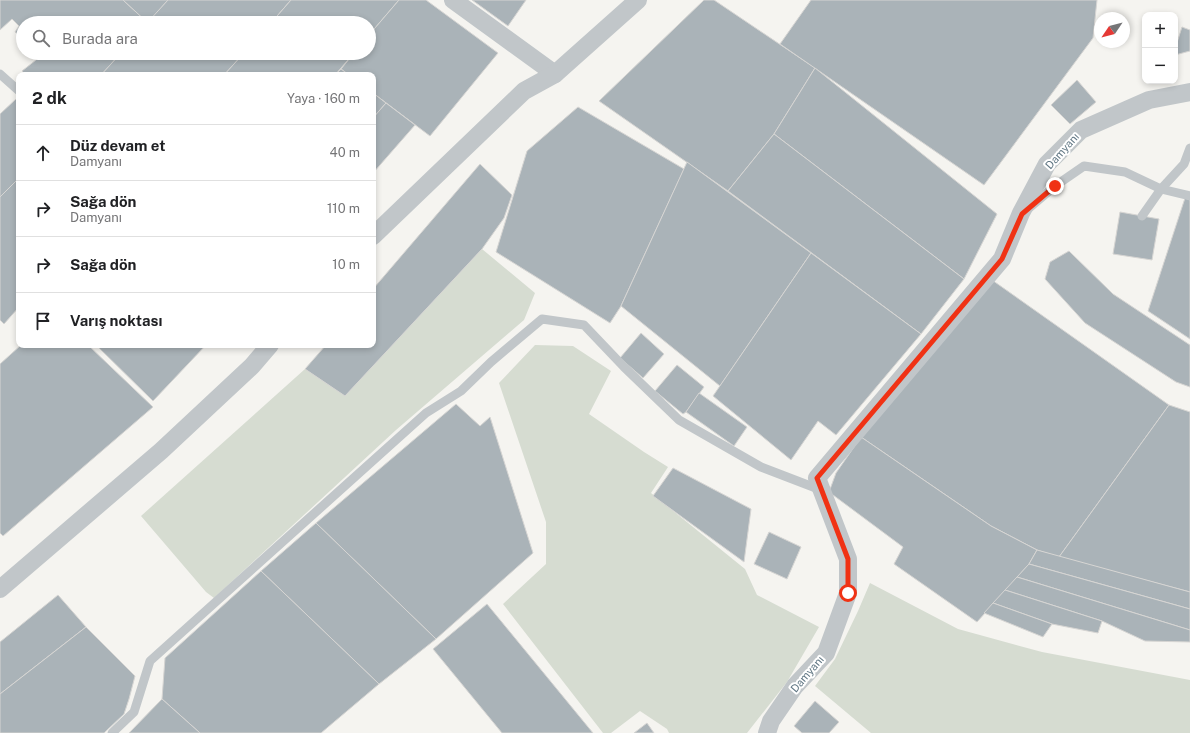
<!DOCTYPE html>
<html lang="tr">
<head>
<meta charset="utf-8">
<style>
	:root { --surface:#fff; --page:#f6f6f6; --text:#202124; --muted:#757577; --line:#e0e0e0 }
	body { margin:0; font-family:"Public Sans",sans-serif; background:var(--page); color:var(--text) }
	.controls { position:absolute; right:12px; top:12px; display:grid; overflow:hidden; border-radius:8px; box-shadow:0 2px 6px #0003 }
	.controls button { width:36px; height:36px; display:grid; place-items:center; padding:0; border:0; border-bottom:1px solid var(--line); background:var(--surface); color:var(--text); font:20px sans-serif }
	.compass { position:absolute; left:1094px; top:12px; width:36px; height:36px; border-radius:50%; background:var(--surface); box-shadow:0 2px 6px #0003; rotate:235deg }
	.stop { position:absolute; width:12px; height:12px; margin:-9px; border:3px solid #f03214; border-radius:50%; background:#fff }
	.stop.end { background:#f03214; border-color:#fff; box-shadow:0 1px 4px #0008 }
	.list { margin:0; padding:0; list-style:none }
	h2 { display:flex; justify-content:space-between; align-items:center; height:52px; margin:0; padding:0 16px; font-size:17px }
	h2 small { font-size:13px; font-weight:400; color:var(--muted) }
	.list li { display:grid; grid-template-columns:26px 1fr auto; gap:12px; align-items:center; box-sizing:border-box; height:56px; padding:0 16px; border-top:1px solid var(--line) }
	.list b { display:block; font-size:15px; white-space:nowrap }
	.list p { margin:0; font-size:13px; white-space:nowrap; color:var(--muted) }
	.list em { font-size:13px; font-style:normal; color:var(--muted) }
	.icon { flex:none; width:22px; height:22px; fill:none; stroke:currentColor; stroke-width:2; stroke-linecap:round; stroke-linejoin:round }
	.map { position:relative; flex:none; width:1190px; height:733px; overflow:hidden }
	.search { position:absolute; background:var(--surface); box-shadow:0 2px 6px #0003; left:16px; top:16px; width:360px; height:44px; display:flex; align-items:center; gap:10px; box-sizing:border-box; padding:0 14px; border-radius:22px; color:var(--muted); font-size:15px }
	.panel { position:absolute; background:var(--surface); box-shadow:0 2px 6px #0003; left:16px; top:72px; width:360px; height:276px; border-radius:8px }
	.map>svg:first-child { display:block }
	.green { fill:#d6dcd1 }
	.building { fill:#aab3b8; stroke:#d6d5d3 }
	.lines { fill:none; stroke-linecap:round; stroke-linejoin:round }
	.service { stroke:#c1c6c9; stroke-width:9 }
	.minor { stroke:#c1c6c9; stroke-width:18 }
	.route { stroke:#f03214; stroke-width:5 }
	.labels { text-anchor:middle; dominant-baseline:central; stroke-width:4; stroke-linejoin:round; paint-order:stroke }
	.street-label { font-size:11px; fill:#617784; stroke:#fff }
</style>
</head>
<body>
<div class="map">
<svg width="1190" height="733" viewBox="0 0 1190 733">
	<rect width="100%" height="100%" fill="#f5f4f0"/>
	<g class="green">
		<polygon points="482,249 535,293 524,320 396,430 214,598 206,592 141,516 305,369 345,396"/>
		<polygon points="535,345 573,346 611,371 589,414 644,452 668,467 651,493 745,569 757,595 819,627 787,682 747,733 669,733 667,729 640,711 611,733 603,733 503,604 546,564 546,522 499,383"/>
		<polygon points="870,583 958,629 1042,652 1190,680 1190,733 871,733 815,686 835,659 858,611"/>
	</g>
	<g class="building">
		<polygon points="0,0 123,0 148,23 23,23 23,39 15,32 19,26 12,19 0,30"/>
		<polygon points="123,0 168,0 148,23"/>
		<polygon points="168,0 291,0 271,23 147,23"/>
		<polygon points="291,0 399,0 369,35 369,23 271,23"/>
		<polygon points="399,0 426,0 498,53 430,136 373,93 373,75 349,75 341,69 354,53 369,53 369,35"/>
		<polygon points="472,0 526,0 508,26"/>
		<polygon points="704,0 714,0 815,68 774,134 728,191 599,101"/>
		<polygon points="811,0 1097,0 1093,38 984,185 780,44"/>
		<polygon points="1182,27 1190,30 1190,51 1175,55 1175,49"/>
		<polygon points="38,53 121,53 101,75 26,75 22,71 41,56"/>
		<polygon points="121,53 244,53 224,75 101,75"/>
		<polygon points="244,53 354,53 335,75 224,75"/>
		<polygon points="815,68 997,214 964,279 774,134"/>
		<polygon points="341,69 349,75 335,75"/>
		<polygon points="1077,80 1096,102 1070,124 1051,105"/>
		<polygon points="373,93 386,103 373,118"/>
		<polygon points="16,99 19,102 19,178 0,197 0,114"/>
		<polygon points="386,103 415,125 373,173 373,118"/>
		<polygon points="578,107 684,169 621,306 610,323 496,252 527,151"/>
		<polygon points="774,134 964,279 921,334 728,191"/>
		<polygon points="687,162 811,253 720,386 621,306"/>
		<polygon points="480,164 512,195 504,218 482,249 345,396 305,369 326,345 373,345 373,289"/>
		<polygon points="19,178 19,307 4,324 0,320 0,197"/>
		<polygon points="1185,198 1190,200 1190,339 1148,311"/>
		<polygon points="1120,212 1159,219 1152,260 1113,254"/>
		<polygon points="1069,251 1113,294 1190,345 1190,387 1176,382 1085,323 1045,279 1050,262"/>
		<polygon points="811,253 921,334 836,435 818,421 791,460 713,396"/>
		<polygon points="992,280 1169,405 1059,557 1037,550 991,526 861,437"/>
		<polygon points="641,333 664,354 643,378 620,358"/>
		<polygon points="21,345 88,345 153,407 3,536 0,533 0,364"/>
		<polygon points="96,345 206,345 153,401"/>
		<polygon points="677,365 704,387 686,412 683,414 655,391"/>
		<polygon points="699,393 747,427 734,446 686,412"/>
		<polygon points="456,404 480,426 490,417 533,553 436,639 316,523"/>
		<polygon points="1169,405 1190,412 1190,592 1059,557"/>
		<polygon points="861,437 991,526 1037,550 1029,564 977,622 894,564 903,547 829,492 836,473"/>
		<polygon points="673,468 751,509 744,562 653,496"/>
		<polygon points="316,523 436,639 379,684 261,571"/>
		<polygon points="769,532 801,547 787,579 754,564"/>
		<polygon points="1037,550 1190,592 1190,609 1029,564"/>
		<polygon points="1029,564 1190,609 1190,630 1017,577"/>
		<polygon points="261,571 379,684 321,733 200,733 162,699 165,658"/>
		<polygon points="1017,577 1190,630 1190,642 1145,641 1102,621 1005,590"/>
		<polygon points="1005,590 1102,621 1098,633 1052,624 993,603"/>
		<polygon points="58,595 86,627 0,694 0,642"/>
		<polygon points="993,603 1052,624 1043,637 984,613"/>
		<polygon points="487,604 593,733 502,733 433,649"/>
		<polygon points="86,627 135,676 129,699 124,714 104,733 0,733 0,694"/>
		<polygon points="162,699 200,733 129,733"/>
		<polygon points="815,701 839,722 829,733 802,733 794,726"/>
		<polygon points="647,723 654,733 634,733"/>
	</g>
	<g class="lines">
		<g class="service">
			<polyline points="0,74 19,91"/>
			<polyline points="1029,208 1055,186 1084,166 1125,172 1161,189 1190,196"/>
			<polyline points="1142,216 1161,189 1184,164 1190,148"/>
			<polyline points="112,733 134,712 150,661 426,413 461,391 491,362 542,319 584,325 624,367 679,420 761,467 821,490"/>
		</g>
		<g class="minor">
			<polyline points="453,0 555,74"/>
			<polyline points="373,236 524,91 555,74 638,0"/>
			<polyline points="0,589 161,451 252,366 270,345"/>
			<polyline points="767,733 771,721 795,686 826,653 848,593 848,559 817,478 1002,259 1021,213 1047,164 1081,130 1149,100 1190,92"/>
		</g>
	</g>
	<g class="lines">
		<polyline class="route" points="848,593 848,559 817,478 1002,259 1022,214 1055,186"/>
	</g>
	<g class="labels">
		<g class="street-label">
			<text transform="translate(1062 151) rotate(-48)">Damyanı</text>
			<text transform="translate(807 674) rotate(-49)">Damyanı</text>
		</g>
	</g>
</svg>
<div class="controls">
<button>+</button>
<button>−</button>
</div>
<svg class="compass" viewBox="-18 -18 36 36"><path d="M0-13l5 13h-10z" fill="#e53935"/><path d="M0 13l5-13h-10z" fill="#757577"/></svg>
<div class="stop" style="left:848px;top:593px"></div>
<div class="stop end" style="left:1055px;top:186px"></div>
<div class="search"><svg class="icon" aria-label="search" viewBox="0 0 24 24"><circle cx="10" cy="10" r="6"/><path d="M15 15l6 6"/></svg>Burada ara</div>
<section class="panel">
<h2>2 dk<small>Yaya · 160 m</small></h2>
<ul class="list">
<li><svg class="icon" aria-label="ahead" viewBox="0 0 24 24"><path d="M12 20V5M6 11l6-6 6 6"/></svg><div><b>Düz devam et</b><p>Damyanı</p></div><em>40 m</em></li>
<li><svg class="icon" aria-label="right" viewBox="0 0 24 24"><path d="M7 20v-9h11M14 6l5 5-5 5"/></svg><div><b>Sağa dön</b><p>Damyanı</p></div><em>110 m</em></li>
<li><svg class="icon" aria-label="right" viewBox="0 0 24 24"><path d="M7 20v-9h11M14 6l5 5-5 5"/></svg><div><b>Sağa dön</b></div><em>10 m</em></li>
<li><svg class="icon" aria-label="arrive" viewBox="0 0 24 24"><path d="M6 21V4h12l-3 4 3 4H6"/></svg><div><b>Varış noktası</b></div></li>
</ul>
</section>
</div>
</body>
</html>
